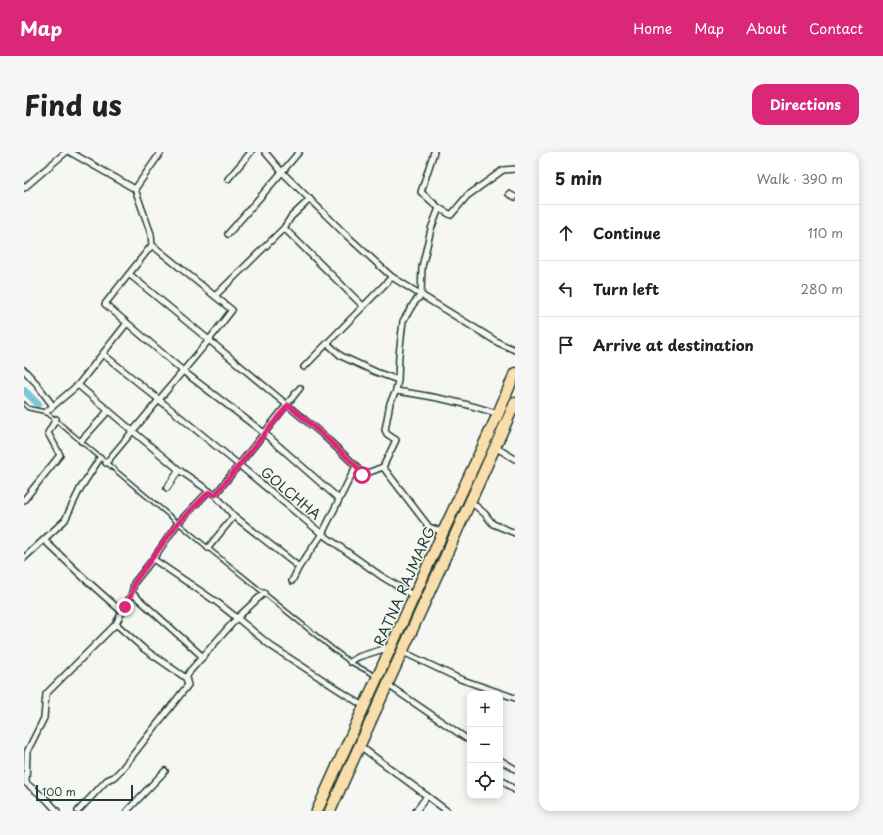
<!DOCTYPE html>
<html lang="en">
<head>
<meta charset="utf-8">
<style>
	:root { --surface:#fff; --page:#f6f6f6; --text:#222; --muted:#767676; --line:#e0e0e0; --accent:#db2777 }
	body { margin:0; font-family:"Playpen Sans",sans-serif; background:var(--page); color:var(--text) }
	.controls { position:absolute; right:12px; bottom:12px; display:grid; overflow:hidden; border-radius:8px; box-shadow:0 2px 10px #0003 }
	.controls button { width:36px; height:36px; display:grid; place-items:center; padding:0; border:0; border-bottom:1px solid var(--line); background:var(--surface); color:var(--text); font:20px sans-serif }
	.scale { position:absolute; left:12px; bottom:10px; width:97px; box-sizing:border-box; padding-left:4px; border:2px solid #1f3d34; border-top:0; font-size:11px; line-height:14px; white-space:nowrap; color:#1f3d34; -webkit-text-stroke:3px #f6f6f2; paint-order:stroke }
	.stop { position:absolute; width:12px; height:12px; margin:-9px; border:3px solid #db2777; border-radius:50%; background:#fff }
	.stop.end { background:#db2777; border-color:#fff; box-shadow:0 1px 4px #0008 }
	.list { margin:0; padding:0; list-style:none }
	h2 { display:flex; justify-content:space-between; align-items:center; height:52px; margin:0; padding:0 16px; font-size:17px }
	h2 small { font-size:13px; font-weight:400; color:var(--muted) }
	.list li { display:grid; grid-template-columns:26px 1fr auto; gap:12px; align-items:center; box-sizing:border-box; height:56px; padding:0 16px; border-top:1px solid var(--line) }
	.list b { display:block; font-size:15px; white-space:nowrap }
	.list em { font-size:13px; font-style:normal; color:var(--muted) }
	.icon { flex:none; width:22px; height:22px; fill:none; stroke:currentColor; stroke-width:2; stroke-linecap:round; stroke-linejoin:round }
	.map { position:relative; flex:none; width:491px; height:659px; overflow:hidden; border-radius:12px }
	header { display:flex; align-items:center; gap:24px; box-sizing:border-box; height:56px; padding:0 20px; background:var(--accent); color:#fff }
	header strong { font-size:19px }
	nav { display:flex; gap:22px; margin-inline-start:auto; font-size:14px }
	.intro { display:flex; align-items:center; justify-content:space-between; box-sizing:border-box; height:96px; padding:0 24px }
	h1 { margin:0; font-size:28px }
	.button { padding:10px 18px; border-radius:12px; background:var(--accent); color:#fff; font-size:14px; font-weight:700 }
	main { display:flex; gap:24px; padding:0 24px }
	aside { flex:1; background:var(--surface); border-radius:12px; box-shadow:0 2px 10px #0003 }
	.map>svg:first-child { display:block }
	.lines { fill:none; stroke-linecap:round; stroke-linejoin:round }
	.canal { stroke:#7ac6d9; stroke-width:7 }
	.lane-casing { stroke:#1f3d34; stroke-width:5.5 }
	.street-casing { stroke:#1f3d34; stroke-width:8 }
	.highway-casing { stroke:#1f3d34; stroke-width:13 }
	.lane { stroke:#f6f6f2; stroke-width:2.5 }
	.street { stroke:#f6f6f2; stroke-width:5 }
	.highway { stroke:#f9deab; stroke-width:10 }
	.route { stroke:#db2777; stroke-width:5 }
	.labels { text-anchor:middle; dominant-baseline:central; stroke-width:3; stroke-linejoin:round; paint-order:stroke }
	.street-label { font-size:14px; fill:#1f3d34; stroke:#f6f6f2 }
</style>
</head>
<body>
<header>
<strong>Map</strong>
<nav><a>Home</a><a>Map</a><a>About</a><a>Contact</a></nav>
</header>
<div class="intro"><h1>Find us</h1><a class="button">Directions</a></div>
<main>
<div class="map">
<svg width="491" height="659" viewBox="0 0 491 659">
	<rect width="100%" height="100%" fill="#f6f6f2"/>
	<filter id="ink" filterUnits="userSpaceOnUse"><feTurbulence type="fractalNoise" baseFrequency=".025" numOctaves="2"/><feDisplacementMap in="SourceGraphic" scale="8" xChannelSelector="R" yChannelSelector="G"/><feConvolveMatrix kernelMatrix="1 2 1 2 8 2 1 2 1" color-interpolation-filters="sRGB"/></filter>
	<g filter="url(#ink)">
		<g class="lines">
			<polyline class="canal" points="0,238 14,252"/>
			<g class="lane-casing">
				<polyline id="lane" points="0,252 4,256 22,260 184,396 309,497 326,510 352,524"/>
			</g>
			<g class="street-casing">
				<g id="street">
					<polyline points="46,0 111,37 137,0"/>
					<polyline points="275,0 258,20 321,82 368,125 475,191 491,198"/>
					<path d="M410,0L397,40L415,56L407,77L398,115L397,143L390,151L379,169L375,203L374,228L372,239C407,244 440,250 474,262"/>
					<polyline points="204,27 227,0"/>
					<polyline points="0,36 42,0"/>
					<polyline points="111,37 127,82 128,93"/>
					<polyline points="485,42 491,45"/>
					<polyline points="415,56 427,63 443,44 479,18 491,17"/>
					<polyline points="260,76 339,154"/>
					<polyline points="204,82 258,20 241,0"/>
					<polyline points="191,144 260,76 267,65 286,47"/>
					<polyline points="303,191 317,204 352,220 374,228"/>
					<polyline points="79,202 215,313 298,382 357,424 390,444"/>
					<polyline points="280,215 368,125"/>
					<polyline points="0,218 12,231 29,254"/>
					<polyline points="54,233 103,171"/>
					<polyline points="22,260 54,233 155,318 191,343 210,364 275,415"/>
					<polyline points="57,289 85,258"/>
					<polyline points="471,295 491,307"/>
					<polyline points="82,311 185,188 105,122"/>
					<polyline points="359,315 405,375 419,380"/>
					<polyline points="143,336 155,318"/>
					<polyline points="191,343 276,236"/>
					<polyline points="315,347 240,281 159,219 81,152 128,93 208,158 185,188 298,282 332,314 338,323 359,315 372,288 363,282 361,278 366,251 372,239"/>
					<polyline points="0,348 36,303 24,281 32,267"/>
					<polyline points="446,349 461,362 469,372 491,381"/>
					<polyline points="20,388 61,427 97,459"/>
					<polyline points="184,396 210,364"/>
					<polyline points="0,406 41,368 56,337 76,306"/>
					<polyline points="129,407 154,371 185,339"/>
					<polyline points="268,429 275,415 298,382 332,314"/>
					<path d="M108,441C103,452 97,461 92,472L120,497L162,526"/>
					<polyline points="379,500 436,527 491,546"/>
					<polyline points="179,505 108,441 110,431 129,407 194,451 213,466 240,441"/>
					<polyline points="326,510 334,505 366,495"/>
					<polyline points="364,533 446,589"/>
					<polyline points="336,594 403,644 392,659"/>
					<polyline points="476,608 491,617"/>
					<polyline points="476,627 491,638"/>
					<polyline points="403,644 423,659"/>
					<polyline points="33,659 23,648 2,631 3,600 20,566 22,542 92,472"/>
					<polyline points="54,659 83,628 90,625 97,618 164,533 162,526 166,519 213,466 247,494 341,555"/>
					<polyline points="103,659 141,619"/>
				</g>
			</g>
			<g class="highway-casing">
				<g id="highway">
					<polyline points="293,659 419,380 474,262 491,221"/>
					<polyline points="306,659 491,251"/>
				</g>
			</g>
			<use href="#lane" class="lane"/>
			<use href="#street" class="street"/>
			<use href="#highway" class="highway"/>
		</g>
	</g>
	<g class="lines" filter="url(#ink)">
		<polyline class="route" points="101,455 108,441 110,431 154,371 185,340 191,343 264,253 298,282 332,314 338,323"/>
	</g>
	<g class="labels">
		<g class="street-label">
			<text transform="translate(267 341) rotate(40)">GOLCHHA</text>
			<text transform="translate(380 434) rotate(-66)">RATNA RAJMARG</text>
		</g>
	</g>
</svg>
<div class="controls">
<button>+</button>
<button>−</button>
<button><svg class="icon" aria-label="locate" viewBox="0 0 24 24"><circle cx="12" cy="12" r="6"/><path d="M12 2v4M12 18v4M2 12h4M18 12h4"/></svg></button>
</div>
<div class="scale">100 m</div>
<div class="stop" style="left:338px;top:323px"></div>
<div class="stop end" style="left:101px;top:455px"></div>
</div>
<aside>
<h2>5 min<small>Walk · 390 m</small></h2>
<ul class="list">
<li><svg class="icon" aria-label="ahead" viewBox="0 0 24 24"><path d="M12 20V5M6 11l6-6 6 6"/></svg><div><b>Continue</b></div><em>110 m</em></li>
<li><svg class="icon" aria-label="left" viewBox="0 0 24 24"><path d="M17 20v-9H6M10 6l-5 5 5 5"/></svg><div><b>Turn left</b></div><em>280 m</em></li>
<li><svg class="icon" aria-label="arrive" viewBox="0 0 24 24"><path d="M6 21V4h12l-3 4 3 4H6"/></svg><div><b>Arrive at destination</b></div></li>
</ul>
</aside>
</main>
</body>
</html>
